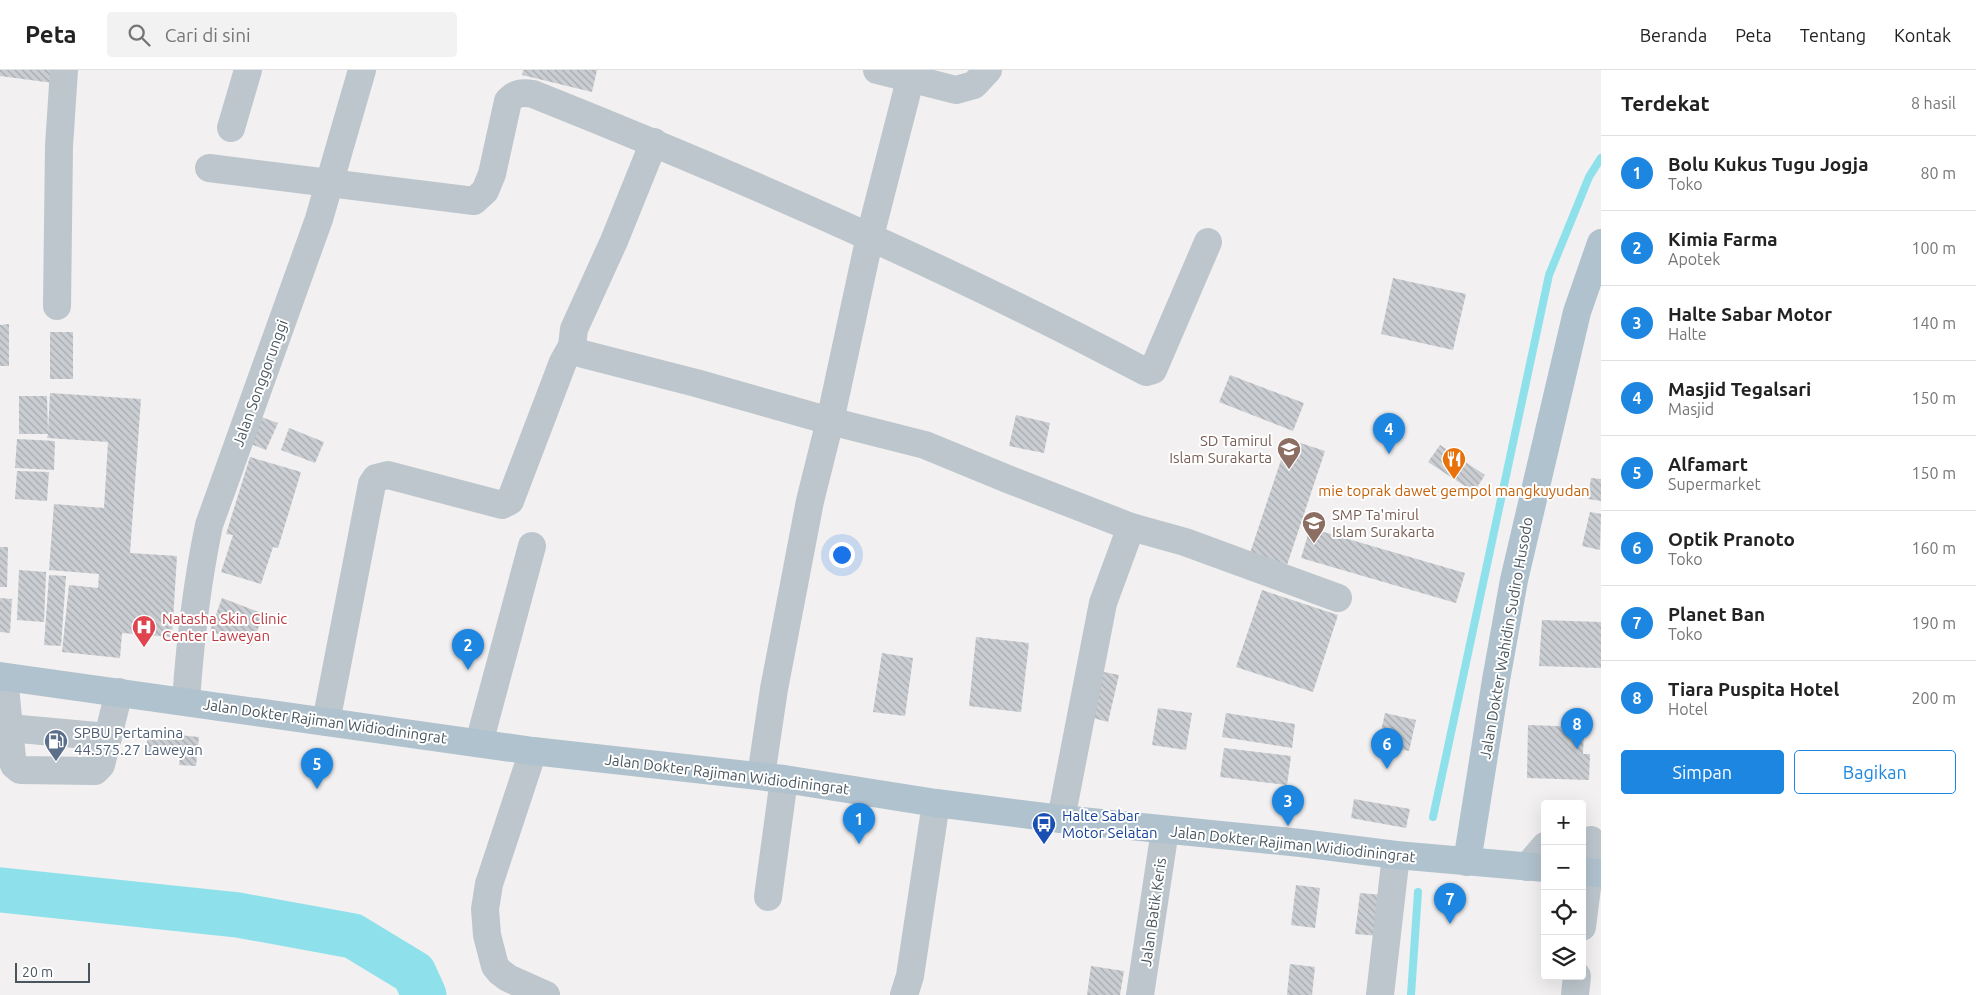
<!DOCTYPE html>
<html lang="id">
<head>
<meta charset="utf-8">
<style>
	:root { --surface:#fff; --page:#f2f2f2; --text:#222; --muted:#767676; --line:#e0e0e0; --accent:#1c86e0 }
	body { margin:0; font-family:Ubuntu,sans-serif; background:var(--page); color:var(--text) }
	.controls { position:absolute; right:15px; bottom:15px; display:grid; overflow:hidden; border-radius:5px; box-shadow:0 5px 20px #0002 }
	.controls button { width:45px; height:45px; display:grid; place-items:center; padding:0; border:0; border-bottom:1px solid var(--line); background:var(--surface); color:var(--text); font:25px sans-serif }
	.scale { position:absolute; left:15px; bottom:12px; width:75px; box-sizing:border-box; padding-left:5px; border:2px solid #48555d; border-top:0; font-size:14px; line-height:18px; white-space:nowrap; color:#48555d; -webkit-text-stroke:4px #fff; paint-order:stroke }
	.you { position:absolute; left:841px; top:484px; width:18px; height:18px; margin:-12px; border:4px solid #fff; border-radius:50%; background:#1a73e8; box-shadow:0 0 0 8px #1a73e833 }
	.badge { display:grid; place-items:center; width:32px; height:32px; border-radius:50%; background:var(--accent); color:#fff; font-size:16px; font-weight:700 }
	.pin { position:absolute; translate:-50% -41px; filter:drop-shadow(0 1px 2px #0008) }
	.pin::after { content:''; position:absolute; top:26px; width:18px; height:15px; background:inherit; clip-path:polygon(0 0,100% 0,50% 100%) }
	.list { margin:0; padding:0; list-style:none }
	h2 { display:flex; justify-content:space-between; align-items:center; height:65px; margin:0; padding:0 20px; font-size:21px }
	h2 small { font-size:16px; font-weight:400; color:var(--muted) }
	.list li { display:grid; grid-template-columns:32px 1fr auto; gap:15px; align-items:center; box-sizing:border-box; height:75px; padding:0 20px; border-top:1px solid var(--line) }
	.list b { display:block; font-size:19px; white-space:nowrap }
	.list p { margin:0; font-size:16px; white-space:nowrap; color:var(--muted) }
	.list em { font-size:16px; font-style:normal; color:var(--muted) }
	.actions { display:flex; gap:10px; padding:15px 20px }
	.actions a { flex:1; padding:11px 0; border:1px solid var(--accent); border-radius:5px; text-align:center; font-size:18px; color:var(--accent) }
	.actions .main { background:var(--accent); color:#fff }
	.icon { flex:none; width:28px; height:28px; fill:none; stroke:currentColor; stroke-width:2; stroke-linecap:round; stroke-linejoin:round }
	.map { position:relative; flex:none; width:1601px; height:925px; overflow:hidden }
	header { display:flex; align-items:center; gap:30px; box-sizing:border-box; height:70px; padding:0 25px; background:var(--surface); border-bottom:1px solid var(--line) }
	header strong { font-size:24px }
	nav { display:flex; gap:28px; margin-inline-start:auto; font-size:18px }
	.search { width:350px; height:45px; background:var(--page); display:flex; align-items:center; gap:12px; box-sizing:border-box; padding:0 18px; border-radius:5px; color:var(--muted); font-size:19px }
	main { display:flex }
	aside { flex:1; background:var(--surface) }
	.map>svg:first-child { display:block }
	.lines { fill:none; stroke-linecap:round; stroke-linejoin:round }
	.stream { stroke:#8ee1eb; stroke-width:8 }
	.river { stroke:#8ee1eb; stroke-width:45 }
	.building { fill:url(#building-back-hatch) }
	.minor { stroke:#bcc6cc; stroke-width:28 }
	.major { stroke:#b0c2ce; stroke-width:28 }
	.labels { text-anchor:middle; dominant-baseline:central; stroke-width:4; stroke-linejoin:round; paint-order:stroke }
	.street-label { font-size:15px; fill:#48555d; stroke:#fff }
	.education-label { font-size:15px; fill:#785e54; stroke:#fff; text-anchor:end }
	.food-label { font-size:15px; fill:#c56008; stroke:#fff }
	.health-label { font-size:15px; fill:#be3a42; stroke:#fff; text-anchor:start }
	.service-label { font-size:15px; fill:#4e5e75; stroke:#fff; text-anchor:start }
	.transit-label { font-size:15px; fill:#164399; stroke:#fff; text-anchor:start }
</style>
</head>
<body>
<header>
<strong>Peta</strong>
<div class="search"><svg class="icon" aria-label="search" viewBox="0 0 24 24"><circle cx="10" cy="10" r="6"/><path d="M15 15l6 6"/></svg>Cari di sini</div>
<nav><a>Beranda</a><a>Peta</a><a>Tentang</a><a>Kontak</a></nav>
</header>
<main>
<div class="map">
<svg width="1601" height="925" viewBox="0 0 1601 925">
	<defs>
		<pattern id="building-back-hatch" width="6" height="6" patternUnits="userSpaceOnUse" patternTransform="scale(1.25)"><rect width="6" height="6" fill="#caced2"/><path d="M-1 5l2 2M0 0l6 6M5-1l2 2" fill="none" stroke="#a6aaae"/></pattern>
	</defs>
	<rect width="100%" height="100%" fill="#f2f0f0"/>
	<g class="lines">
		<g class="stream">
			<polyline points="1433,747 1549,205 1589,107 1601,88"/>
			<polyline points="1411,925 1418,822"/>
		</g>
		<polyline class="river" points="0,820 238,845 353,866 414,903 424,925"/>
	</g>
	<g class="building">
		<polygon points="0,0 55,0 53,13 0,6"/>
		<polygon points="523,0 597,0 592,22 522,5"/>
		<polygon points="1393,208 1466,224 1453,280 1381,264"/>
		<polygon points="9,254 9,296 0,296 0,255"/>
		<rect x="50" y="262" width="23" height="47"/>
		<polygon points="1230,305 1304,333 1293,361 1219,332"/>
		<polygon points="50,323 141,329 130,483 177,486 172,567 122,563 120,588 62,582 69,515 98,518 99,504 49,500 54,434 104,438 108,372 47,368 48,364 19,364 19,326 47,326 48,362"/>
		<polygon points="1016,345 1050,353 1044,383 1009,376"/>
		<polygon points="261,347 278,353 266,380 251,374"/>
		<polygon points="289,358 324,372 315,393 281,380"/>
		<polygon points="17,369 55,371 54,400 15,398"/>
		<polygon points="1288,369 1325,381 1286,498 1249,486"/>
		<polygon points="1440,375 1485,405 1474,422 1428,392"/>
		<polygon points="250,387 301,402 278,478 273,477 261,514 221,502 233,465 226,464"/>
		<polygon points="17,401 49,402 47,431 15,429"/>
		<polygon points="1591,408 1601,409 1601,431 1588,429"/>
		<polygon points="1590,442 1601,444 1600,480 1582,476"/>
		<polygon points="1310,458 1465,503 1456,533 1301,488"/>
		<polygon points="0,477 8,477 7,517 0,517"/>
		<polygon points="19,500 46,502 44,552 17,550"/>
		<polygon points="49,505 66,506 61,576 44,575"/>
		<polygon points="1262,520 1338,545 1313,622 1236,597"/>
		<polygon points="0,528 12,529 10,563 0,562"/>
		<polygon points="222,528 264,544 251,576 210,561"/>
		<polygon points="1542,550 1601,552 1601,598 1539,596"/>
		<polygon points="976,567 1029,573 1021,642 969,636"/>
		<polygon points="882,583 913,588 905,646 873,642"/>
		<polygon points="1099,601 1119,605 1108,652 1089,647"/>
		<polygon points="1158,638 1192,643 1186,680 1152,675"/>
		<polygon points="1226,643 1295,654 1292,678 1222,667"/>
		<polygon points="1385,643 1416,650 1409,681 1378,675"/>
		<polygon points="1528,655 1584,657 1583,684 1590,684 1589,710 1527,708"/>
		<polygon points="148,662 199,667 196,696 179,695 180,686 146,683"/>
		<polygon points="1224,678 1291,686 1287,715 1220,707"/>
		<polygon points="1354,729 1410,739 1406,758 1351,748"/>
		<polygon points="1296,815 1320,818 1315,858 1291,855"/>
		<polygon points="1360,823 1384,825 1380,866 1355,864"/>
		<polygon points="1290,894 1315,897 1312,925 1287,925"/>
		<polygon points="1091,896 1124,901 1120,925 1087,925"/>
	</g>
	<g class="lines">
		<g class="minor">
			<polyline points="877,0 956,20 974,15 988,0"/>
			<polyline points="231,58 248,0"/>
			<path d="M209,98L474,131L485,121L492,104L508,31C515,23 522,22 533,24C741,107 948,197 1146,302L1153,300L1208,172"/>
			<polyline points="57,236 59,76 64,0"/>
			<polyline points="572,276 576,281 583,284 696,313 830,351 925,375 1010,410 1131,457 1185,472 1338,528"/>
			<polyline points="4,607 12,688 14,695 20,700 95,701 101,695 119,622"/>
			<path d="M186,631C190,572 197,513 209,455L319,149L362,0"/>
			<polyline points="326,652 372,414 376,408 388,405 502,435 510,431 563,292 572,276 574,259 614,171 654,72"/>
			<polyline points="9,658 108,667"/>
			<polyline points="479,673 532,476"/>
			<polyline points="533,681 489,814 485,839 487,865 495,896 500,902 508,908 546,925"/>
			<polyline points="761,706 774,619 810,431 830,351 870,166 910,10"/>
			<polyline points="1061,749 1103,533 1131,457"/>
			<polyline points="1527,797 1545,776"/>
			<polyline points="768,827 784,709"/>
			<polyline points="1582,857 1589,802 1591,770"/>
			<polyline points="904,925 910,906 936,733"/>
			<polyline points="1140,925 1165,760"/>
			<polyline points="1380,925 1396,785"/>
			<polyline points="1575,925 1577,906"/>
		</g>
		<g class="major">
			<polyline points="0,606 533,681 784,709 936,733 1061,749 1301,773 1396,785 1545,798"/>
			<polyline points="1467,792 1496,610 1514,510 1577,242 1601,173"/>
			<polyline points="1582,802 1601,803"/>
		</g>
	</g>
	<defs>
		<g id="school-pin" transform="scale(1.25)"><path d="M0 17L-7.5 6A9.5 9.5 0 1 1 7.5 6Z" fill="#8d6e63" stroke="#fff"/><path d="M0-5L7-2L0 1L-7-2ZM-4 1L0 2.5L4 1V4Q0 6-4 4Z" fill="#fff"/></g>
		<g id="restaurant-pin" transform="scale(1.25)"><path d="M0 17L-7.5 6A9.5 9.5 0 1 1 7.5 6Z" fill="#e8710a" stroke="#fff"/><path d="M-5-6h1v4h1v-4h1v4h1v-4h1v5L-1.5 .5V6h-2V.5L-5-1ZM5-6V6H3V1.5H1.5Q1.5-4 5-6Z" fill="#fff"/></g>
		<g id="hospital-pin" transform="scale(1.25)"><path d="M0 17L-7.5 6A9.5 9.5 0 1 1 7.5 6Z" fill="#e0444e" stroke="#fff"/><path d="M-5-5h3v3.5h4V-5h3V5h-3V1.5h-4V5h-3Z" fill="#fff"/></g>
		<g id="fuel-pin" transform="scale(1.25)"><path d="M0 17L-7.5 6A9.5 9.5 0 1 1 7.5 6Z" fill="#5c6f8a" stroke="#fff"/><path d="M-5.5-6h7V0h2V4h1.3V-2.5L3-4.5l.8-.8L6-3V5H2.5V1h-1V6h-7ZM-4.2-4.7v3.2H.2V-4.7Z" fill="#fff"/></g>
		<g id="bus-pin" transform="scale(1.25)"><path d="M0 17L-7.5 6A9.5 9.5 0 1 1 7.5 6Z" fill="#1a4fb4" stroke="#fff"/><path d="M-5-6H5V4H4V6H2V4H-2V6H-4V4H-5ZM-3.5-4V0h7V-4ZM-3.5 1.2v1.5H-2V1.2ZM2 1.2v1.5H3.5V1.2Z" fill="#fff"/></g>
	</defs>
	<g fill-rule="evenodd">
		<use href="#school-pin" x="1289" y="379"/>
		<use href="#restaurant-pin" x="1454" y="389"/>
		<use href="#school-pin" x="1314" y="453"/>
		<use href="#hospital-pin" x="144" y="557"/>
		<use href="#fuel-pin" x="56" y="671"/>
		<use href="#bus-pin" x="1044" y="754"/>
	</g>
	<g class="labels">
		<g class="street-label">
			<text transform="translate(260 313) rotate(-70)">Jalan Songgorunggi</text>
			<text transform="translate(1506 568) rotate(-80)">Jalan Dokter Wahidin Sudiro Husodo</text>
			<text transform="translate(325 651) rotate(8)">Jalan Dokter Rajiman Widiodiningrat</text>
			<text transform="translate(727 704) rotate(7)">Jalan Dokter Rajiman Widiodiningrat</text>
			<text transform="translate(1293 774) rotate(6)">Jalan Dokter Rajiman Widiodiningrat</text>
			<text transform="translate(1153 842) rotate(-82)">Jalan Batik Keris</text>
		</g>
		<g class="education-label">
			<text x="1272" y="370">SD Tamirul<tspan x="1272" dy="17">Islam Surakarta</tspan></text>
			<text x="1332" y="444" text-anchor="start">SMP Ta'mirul<tspan x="1332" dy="17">Islam Surakarta</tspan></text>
		</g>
		<g class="food-label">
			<text x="1454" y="420">mie toprak dawet gempol mangkuyudan</text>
		</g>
		<g class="health-label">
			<text x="162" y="548">Natasha Skin Clinic<tspan x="162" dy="17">Center Laweyan</tspan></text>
		</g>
		<g class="service-label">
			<text x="74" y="662">SPBU Pertamina<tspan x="74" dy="17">44.575.27 Laweyan</tspan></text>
		</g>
		<g class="transit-label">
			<text x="1062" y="745">Halte Sabar<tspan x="1062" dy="17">Motor Selatan</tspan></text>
		</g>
	</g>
</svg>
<div class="controls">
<button>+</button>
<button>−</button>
<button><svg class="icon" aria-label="locate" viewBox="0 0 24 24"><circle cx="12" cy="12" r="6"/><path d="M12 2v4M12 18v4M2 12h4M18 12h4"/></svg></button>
<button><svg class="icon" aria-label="layers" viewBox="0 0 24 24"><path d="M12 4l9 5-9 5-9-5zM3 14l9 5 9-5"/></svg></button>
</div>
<div class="scale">20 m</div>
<div class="you"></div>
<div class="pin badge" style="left:859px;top:774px">1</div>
<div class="pin badge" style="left:468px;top:600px">2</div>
<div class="pin badge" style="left:1288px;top:756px">3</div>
<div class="pin badge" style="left:1389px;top:384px">4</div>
<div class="pin badge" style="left:317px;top:719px">5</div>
<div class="pin badge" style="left:1387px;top:699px">6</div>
<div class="pin badge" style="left:1450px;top:854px">7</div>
<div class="pin badge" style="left:1577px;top:679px">8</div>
</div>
<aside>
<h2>Terdekat<small>8 hasil</small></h2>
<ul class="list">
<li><span class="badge">1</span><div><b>Bolu Kukus Tugu Jogja</b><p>Toko</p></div><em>80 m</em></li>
<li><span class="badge">2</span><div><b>Kimia Farma</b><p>Apotek</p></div><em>100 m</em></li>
<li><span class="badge">3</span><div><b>Halte Sabar Motor</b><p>Halte</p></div><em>140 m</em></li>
<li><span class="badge">4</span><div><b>Masjid Tegalsari</b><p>Masjid</p></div><em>150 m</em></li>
<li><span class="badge">5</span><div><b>Alfamart</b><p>Supermarket</p></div><em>150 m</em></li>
<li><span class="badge">6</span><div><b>Optik Pranoto</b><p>Toko</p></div><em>160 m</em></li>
<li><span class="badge">7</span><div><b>Planet Ban</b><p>Toko</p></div><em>190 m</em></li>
<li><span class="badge">8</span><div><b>Tiara Puspita Hotel</b><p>Hotel</p></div><em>200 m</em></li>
</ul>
<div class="actions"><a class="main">Simpan</a><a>Bagikan</a></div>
</aside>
</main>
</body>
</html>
